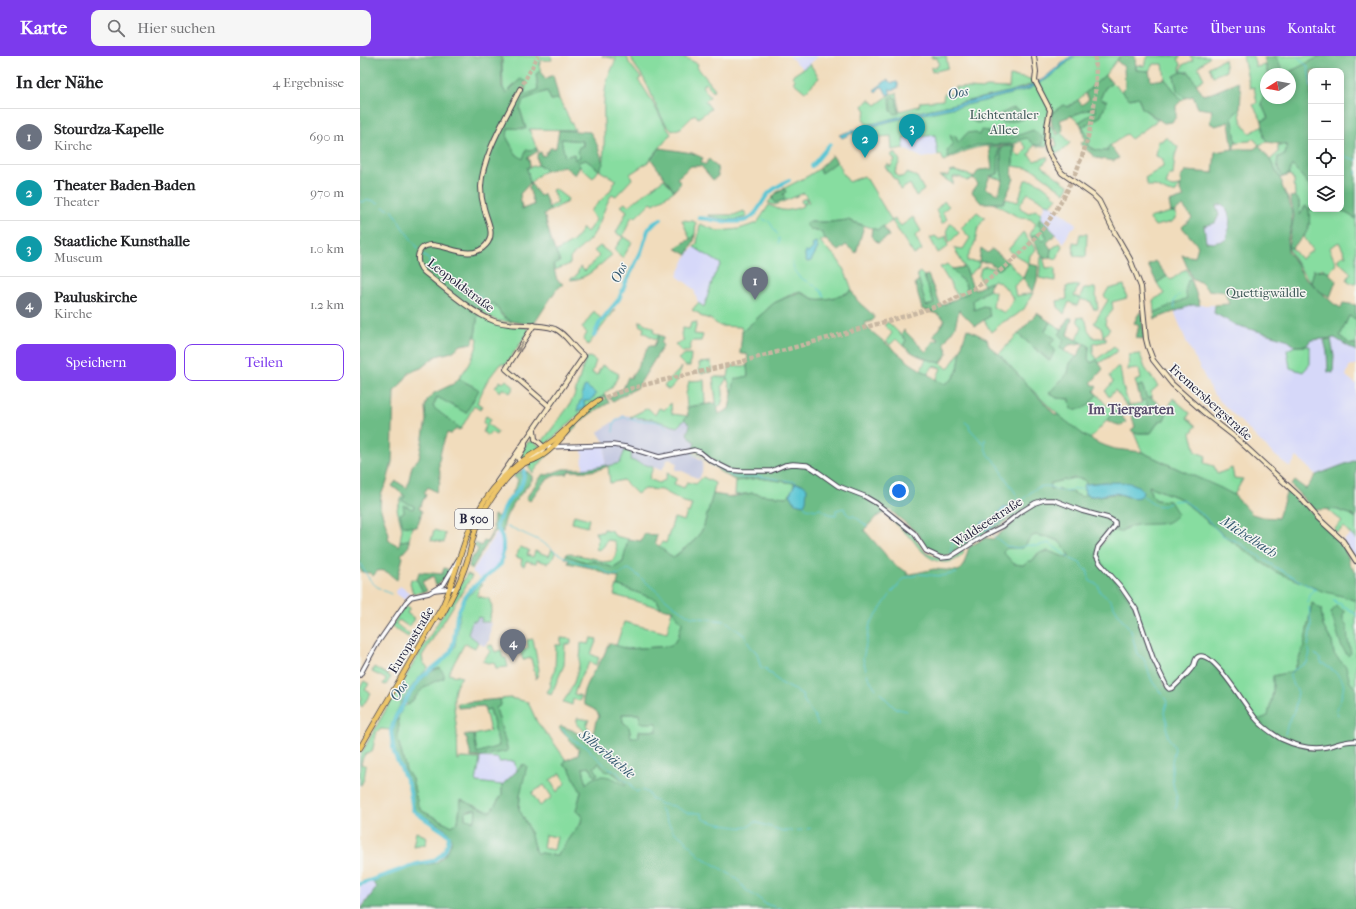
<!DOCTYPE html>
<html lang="de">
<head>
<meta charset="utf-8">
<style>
	:root { --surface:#fff; --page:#f6f6f6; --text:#202124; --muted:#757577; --line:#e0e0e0; --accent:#7c3aed }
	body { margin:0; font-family:"IM FELL French Canon",serif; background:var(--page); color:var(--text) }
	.controls { position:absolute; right:12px; top:12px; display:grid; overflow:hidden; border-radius:8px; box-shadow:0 2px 6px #0003 }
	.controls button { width:36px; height:36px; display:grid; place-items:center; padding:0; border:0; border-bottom:1px solid var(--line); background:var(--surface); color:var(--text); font:20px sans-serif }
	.compass { position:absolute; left:900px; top:12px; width:36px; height:36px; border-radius:50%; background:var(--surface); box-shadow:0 2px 6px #0003; rotate:259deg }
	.you { position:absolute; left:539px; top:435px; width:14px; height:14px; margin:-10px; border:3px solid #fff; border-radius:50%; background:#1a73e8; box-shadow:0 0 0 6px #1a73e833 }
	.badge { display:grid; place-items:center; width:26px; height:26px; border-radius:50%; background:var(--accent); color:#fff; font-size:13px; font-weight:700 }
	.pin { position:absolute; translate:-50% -33px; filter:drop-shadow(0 1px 2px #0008) }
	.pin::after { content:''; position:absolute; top:21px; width:14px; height:12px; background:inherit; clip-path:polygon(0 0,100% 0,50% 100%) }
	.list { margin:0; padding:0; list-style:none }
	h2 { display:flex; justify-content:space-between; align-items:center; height:52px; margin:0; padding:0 16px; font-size:17px }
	h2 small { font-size:13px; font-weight:400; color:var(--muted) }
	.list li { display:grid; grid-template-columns:26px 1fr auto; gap:12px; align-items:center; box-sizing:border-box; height:56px; padding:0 16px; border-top:1px solid var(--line) }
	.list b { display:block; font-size:15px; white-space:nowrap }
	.list p { margin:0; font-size:13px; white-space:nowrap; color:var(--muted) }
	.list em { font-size:13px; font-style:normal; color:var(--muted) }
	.actions { display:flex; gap:8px; padding:12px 16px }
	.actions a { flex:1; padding:9px 0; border:1px solid var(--accent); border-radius:8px; text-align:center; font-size:14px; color:var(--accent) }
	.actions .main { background:var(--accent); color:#fff }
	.icon { flex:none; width:22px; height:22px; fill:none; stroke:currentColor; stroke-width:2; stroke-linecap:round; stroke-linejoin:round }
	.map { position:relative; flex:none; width:996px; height:853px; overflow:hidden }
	header { display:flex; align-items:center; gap:24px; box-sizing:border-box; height:56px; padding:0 20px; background:var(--accent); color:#fff }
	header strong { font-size:19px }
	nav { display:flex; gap:22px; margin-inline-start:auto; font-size:14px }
	.search { width:280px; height:36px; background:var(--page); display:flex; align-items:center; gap:10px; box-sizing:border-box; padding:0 14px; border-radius:8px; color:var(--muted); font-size:15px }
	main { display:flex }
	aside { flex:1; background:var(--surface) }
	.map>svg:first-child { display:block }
	.built { fill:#d6d8f9 }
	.industrial { fill:#bec3de }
	.green { fill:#87dda0; stroke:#54806e; fill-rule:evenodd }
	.forest { fill:#6dbc86; stroke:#486f60; fill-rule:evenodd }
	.water { fill:#5bc6d4; stroke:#3e7488 }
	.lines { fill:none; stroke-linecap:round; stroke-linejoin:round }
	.stream { stroke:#5bc6d4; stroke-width:1 }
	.river { stroke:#5bc6d4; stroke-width:4 }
	.secondary-tunnel { stroke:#c8b7a2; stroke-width:4; stroke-dasharray:4 2; stroke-linecap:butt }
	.primary-tunnel { stroke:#c8b7a2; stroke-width:4.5; stroke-dasharray:4.5 2; stroke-linecap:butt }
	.tertiary-casing { stroke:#413e4e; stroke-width:5.5 }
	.secondary-casing { stroke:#413e4e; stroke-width:6 }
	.primary-casing { stroke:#413e4e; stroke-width:6 }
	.tertiary { stroke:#fff; stroke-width:3.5 }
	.secondary { stroke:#f8e8c3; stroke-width:4 }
	.primary { stroke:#edc569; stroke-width:4.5 }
	.oneway { fill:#988f86 }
	.labels { text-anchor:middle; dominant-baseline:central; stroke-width:3; stroke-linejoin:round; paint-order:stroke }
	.shield { fill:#f6f6f2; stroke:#626272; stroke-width:1 }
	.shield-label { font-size:12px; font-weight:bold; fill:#22223b }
	.park-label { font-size:13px; fill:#405a59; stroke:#f6f6f2 }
	.street-label { font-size:13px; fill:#22223b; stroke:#f6f6f2 }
	.water-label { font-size:14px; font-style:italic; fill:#365b71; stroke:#f6f6f2 }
	.neighbourhood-label { font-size:14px; font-weight:bold; fill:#574c6c; stroke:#f6f6f2 }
</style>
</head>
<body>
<header>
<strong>Karte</strong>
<div class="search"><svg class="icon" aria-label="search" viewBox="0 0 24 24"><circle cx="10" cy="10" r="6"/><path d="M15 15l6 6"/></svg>Hier suchen</div>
<nav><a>Start</a><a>Karte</a><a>Über uns</a><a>Kontakt</a></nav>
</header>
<main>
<aside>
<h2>In der Nähe<small>4 Ergebnisse</small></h2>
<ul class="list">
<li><span class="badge" style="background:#6b7280">1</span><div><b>Stourdza-Kapelle</b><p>Kirche</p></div><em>690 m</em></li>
<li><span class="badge" style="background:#0f9aa8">2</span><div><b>Theater Baden-Baden</b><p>Theater</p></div><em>970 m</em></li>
<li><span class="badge" style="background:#0f9aa8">3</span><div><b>Staatliche Kunsthalle</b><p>Museum</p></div><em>1.0 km</em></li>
<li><span class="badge" style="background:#6b7280">4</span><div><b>Pauluskirche</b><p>Kirche</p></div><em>1.2 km</em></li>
</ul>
<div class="actions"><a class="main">Speichern</a><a>Teilen</a></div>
</aside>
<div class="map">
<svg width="996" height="853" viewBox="0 0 996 853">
	<rect width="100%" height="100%" fill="#f6f6f2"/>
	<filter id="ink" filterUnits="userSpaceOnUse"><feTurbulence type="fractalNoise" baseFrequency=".025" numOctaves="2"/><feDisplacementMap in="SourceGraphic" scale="8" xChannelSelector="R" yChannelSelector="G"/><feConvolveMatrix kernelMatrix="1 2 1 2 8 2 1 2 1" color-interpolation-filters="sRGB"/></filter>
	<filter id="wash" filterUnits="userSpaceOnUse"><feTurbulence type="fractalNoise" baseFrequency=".012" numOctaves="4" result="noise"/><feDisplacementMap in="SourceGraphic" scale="16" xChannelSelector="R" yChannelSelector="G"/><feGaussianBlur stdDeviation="0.9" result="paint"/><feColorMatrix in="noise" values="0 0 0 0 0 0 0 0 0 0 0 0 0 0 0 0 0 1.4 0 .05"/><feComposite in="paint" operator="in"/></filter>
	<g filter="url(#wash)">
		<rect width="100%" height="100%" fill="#f1dcbc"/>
		<g class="built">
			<polygon points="429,0 459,0 443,13"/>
			<polygon points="576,79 578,99 563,102 544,93 543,83"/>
			<polygon points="685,148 689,148 715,167 716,170 710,174 704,187 680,162"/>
			<polygon points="862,148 868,155 871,162 866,184 853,187 846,186 844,169 855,167 856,150"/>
			<polygon points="334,191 361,208 354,220 344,250 338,247 334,234 329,229 317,220 327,199"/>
			<polygon points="832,249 855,249 854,257 876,269 926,283 935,290 951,284 975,282 996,295 996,308 989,311 986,320 996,328 996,404 956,419 937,401 930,411 913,398 854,339 827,287 814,255"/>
			<polygon points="246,389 245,409 238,411 223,413 222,390"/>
			<polygon points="138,476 142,487 141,505 138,511 120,522 112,516 136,477"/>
			<polygon points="991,478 996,484 996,503 983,485"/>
			<polygon points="40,530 50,537 45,544 35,537"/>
			<polygon points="120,701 139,702 139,706 154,705 157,715 142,729 116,726"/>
			<polygon points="12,826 17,831 0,853 0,830"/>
		</g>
		<g class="industrial">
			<polygon points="263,359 292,363 317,371 324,363 330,369 327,378 335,387 332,398 343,405 342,416 339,423 320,414 315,414 317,408 310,402 307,404 302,414 270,404 272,396 265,394 261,407 248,410 245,409 246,389 238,376"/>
			<polygon points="117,561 122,562 122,566 131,567 129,585 124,590 118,586 107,578 112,564"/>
		</g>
		<g class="green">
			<polygon points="142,0 191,0 192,4 181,4 179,10 181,14 176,18 178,34 164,39 165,34 160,23 146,37 143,32"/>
			<path d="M242,0H267L269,7L281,22L278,24C291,40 299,61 311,78L287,107L270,118L272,123L256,140L252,138C243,152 241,169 231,182C225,189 217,195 210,202V208L195,214L193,209L200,206L195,196L214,185L223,172L227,176L236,164L230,155L250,135L256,124L240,115C249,90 240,56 246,29C248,20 253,11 256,3Z"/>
			<path d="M271,0H322L338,8L337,11L355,33L353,36L346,27L342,30L350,41L345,45L351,53L338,62L335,58L321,72L312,75C299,64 293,39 285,25C281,16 273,10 271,0Z"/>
			<polygon points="571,0 586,0 588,12 572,16 571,12 577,11 579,7 577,2 572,2"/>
			<path d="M715,0H760L745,19L718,44L707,51L703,49L689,59L687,90L678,91L674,89L669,99L674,105L687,101L688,103L682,110L709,130L705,137L673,113L653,110V90L655,89V97L660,101L667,92L661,85C648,93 635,88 620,91C607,93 596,100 584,105L581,99H578L575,79L543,83L544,92L532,94L531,80L500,83L495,82L493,77L515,70L514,67L507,69L503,63L506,55L503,50L509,43L516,49L531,38L537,37L540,55L559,50L560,46L583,44L584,38H595L596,31L622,33L627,31L649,32L650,20L671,23L673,28L648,36L555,57L669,33L687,23Z"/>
			<polygon points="788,0 821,0 818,3 821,8 820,14 821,16 823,9 833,4 830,0 849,0 850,1 838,11 844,23 836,28 829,16 822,16 814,20 817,34 825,42 822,44 805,23 803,8 793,8 789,15 776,14 776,9 784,10"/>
			<polygon points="883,0 893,0 896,11 905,9 908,18 906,18 906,29 901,30 903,41 901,47 908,62 902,65 893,49 897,47 894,31 890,32"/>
			<polygon points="915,0 961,0 961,1 925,18"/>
			<polygon points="864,3 866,15 853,20 849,11"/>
			<polygon points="450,8 459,22 445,36 433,26 435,24 432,20"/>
			<polygon points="752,27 770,43 778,41 782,52 798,64 771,83 766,78 747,92 749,95 738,95 727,89 722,71 741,60 747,45 740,43 745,32"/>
			<polygon points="187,35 191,44 199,43 215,74 169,73 177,93 166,94 163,104 156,98 147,82 148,72 166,72 160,53 162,44"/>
			<polygon points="735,51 736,55 719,66 711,60"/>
			<path d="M880,53C880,64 882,69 890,77L903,70L904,81L907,86L899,89L893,82L890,85L876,86L872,60Z"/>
			<polygon points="688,69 690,69 697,79 701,76 710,87 702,95 693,99 689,92 697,90 695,82 688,82"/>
			<path d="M804,82H807L818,91L815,100L813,119H809L806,129L813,131L819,130L816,136C807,139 802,131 794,130C792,130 790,130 788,130L785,122L803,111V103L796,100L798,85H802Z"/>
			<polygon points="200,83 223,85 220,101 215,104 214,98 205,101"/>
			<path d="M918,89H927L925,99L918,101L917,109L922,120L932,108L951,131V153H979L996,163V227H989L987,223L991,217L977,204L983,199L986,200L979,186L969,192L976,208L969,217L962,212C959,215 956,215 953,213L954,215L951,226C941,215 934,204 928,191L932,192L941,203L953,194L944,181L950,167L940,160L939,145L935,140L934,124L930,119L920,122L910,104L918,97Z"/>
			<polygon points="639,91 641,91 641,114 643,124 630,120 638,118"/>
			<polygon points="535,96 540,105 535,116 538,121 542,121 547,117 557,121 564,134 556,140 550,128 540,134 537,124 533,122 525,110 528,108 530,111 535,104 531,99"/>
			<polygon points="226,104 239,114 233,122 220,111 218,106"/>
			<path d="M477,106L482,113L481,115L489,126L504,120L507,123L532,165L518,174L488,164L470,166H448L451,174L461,176L466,184H460C463,191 470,195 475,200C483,210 488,222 492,234C485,239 463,245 455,243C448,241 443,235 436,236L414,247L382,276L381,271L360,270L350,263L340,260V258L332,254L338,247L344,251L354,220L361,208L334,191L337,187L340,168L358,175L379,173L397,167L409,149C424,156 427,156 443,150L442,149L446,147L442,148L441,144L446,142L447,147L449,146L444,137L415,149L408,147L417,136L448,120L459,113L461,116Z"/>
			<polygon points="178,109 183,111 186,115 181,117 170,127 167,112"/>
			<polygon points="594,115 613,120 613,122 607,125 600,121 593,121 593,128 580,120 589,120 590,116"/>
			<polygon points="304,123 314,135 294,148 291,146 276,161 272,160 263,180 272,186 263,202 254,194 263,181 256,177 267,155 261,150 265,147 268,150"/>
			<path d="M665,124C679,123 687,133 697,142L691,149L685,148L682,145L668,137L661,147L660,152L669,157L675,154L682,157L678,168L687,181L683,186L677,178L671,181L669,178L676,168L670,163L660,162L633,147H643L646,143L658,146Z"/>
			<polygon points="195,133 208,143 207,146 190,155 189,151 198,147 192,134"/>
			<polygon points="584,145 589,150 582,156 587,163 582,168 576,154"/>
			<path d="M384,155L387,160C376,167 360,162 348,160V159H374Z"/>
			<path d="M617,156L625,162C616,173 618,173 615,186C613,193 608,197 607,205L619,206V210L609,219L594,192L603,193L610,182L601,172Z"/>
			<polygon points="811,156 814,156 817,160 812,166 795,170 789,162"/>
			<polygon points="553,161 561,175 555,180 562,194 554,199 532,165 535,163 541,170"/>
			<polygon points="322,164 333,165 336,167 335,178 330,183"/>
			<polygon points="591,167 599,177 589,187 587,173"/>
			<polygon points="663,176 676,194 670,199 669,208 648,194"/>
			<polygon points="720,178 727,178 726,201 714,200 713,186 718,187"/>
			<polygon points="575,180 580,184 586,180 588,191 578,197 570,182"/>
			<polygon points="700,187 702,190 697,203 690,201 691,193"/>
			<path d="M240,190L252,199C239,209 228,223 211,224L210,223L216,220L220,211L225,215L239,200L234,195Z"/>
			<polygon points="681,201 683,201 686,212 695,211 695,225 679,222"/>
			<polygon points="648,206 663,222 654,230 656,240 673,237 664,253 655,260 643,266 631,276 624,264 630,260 623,250 614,255 613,244 629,234 635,236 633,251 645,257 654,243 643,229 635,224 624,229 619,220 621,212 626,210 639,214"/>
			<polygon points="588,208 605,228 608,237 599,242 580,211"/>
			<polygon points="826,213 831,223 828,224 827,242 794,257 793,244 804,238 797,227 807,220 811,224"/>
			<polygon points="560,216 564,220 574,248 566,250 557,218"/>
			<polygon points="719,229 714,240 720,242 724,232 735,232 738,253 733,253 731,246 720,243 717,250 709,246 704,258 698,251 697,245 707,243 706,231"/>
			<polygon points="764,229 767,242 752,246 753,254 746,262 745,269 750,273 743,281 742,273 734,267 748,244 744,240 748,233"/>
			<polygon points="134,247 142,260 152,266 138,265 119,255 120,253 125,251 131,254 130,249"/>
			<polygon points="255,253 255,254 228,289 223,284 227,277 222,272 234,255 243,265"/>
			<path d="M118,258L133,266L168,272L169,275L146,308H140L127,325L117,347L123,350L120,354L114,350L101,373L72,351L78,340L118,334C114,329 106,328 99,322C108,310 117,297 118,282L115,281Z"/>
			<polygon points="989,260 996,263 996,288 990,288 980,280"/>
			<polygon points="723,261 726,265 728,274 734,282 742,282 746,281 746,285 733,288 733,297 737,303 754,290 758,295 739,307 737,304 731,307 728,303 729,290 716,284 722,271 718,266 717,262"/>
			<polygon points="280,265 295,273 293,276 299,279 297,284 283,276 284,272 279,269"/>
			<polygon points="337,266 334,278 343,279 341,285 332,285 329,295 322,296 315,288 324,285 321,278 323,272 329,273 331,267"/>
			<polygon points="528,266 546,284 543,290 536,283 530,289 526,285 532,277 524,269"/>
			<path d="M690,266L702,274L699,279L705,284L700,291L704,295L717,301L710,307L708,317L690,337L697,342L710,343L711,353L730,348L737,338L747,350H750L757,353L730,383C695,361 667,328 639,298L658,278L689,305L690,288L685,275Z"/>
			<polygon points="935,290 950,290 950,308 943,316 930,312 927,294"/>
			<polygon points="601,294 598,314 590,326 583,328 576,324 581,312 573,310 568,318 561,314 566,303 581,307 588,313"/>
			<polygon points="325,298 331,298 330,310 325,310 318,303"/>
			<polygon points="780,298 785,312 798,330 791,336 792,342 787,343 782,329 777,331 775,325 781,323 779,313 768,314 769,299"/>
			<path d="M230,301L236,305L232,317L237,319L242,309L259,318L252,332L244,337L245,339C225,350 205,373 186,388L182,386L209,350L214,340L225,304L226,302Z"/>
			<polygon points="351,306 352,316 340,317 339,307"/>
			<path d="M370,310H387L388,321L375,323L373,339L367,322L362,330C364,337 364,348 357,353L353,321H368Z"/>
			<polygon points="322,311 317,325 309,334 304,330"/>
			<polygon points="757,311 760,311 763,331 769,349 767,350 755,334 749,341 745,335 753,326 749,320"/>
			<polygon points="146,324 154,331 150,337 143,332 140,336 135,332 140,325 143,327"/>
			<polygon points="344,324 345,348 327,351 326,338 329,325"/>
			<polygon points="813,342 830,357 827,362 836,370 831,377 836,396 846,400 844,407 854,410 857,418 872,412 874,422 883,423 874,439 782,396 774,377 791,377 799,365 804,364"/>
			<polygon points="785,344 788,352 771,357 768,350 782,347 781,345"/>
			<polygon points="311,347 312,358 328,360 317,371 292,363 270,361 288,352 295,359 299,352 304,354"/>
			<polygon points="126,360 131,363 127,368 138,376 136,379 131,376 128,380 123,376 126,370 123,366"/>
			<polygon points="173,385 181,391 161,405 159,402 167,387 169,386"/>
			<polygon points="196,392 183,404 173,417 169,411 169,407"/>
			<polygon points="265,394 272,396 270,404 293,411 289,423 299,427 305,424 307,417 317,422 314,428 324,432 327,426 336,428 343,421 355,427 353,438 343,473 331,489 330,488 312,502 299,491 302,486 306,487 314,462 324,465 327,456 329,457 332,448 324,446 302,434 284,433 277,438 263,424 250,427 248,410 260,407"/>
			<polygon points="399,422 435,427 430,438 427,441 402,439 393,437 375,439 376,425"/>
			<polygon points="714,422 725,424 726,428 723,429 725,438 722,442 709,435 690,433 691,427"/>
			<path d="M788,430L821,443L866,481L914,515L996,545V633L990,626L985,611L974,598L972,586L963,570L961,553L952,547L944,590L934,615L913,620V636L908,660L895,666L868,626L833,610L815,630L809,633L743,511L736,495L753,474L760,476C773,466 791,468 807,466L810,445L796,444L791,438Z"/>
			<polygon points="44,437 54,450 53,453 44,456 43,470 52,470 49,484 40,485 42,473 37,453"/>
			<polygon points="971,452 990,458 996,462 996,484 984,471 977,477 974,474 982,465 966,453"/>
			<path d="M530,458L553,479L566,497L581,503L587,504L593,502L603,494L604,497C592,511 575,508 563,496C559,493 556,488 553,484C544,476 536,468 528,460Z"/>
			<polygon points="214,459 229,463 227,471 212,467"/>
			<path d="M244,473L252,475L255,480L268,483L263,506L254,512L234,505L226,506L206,499L207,497L237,503L242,506L252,505C257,498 258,493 254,485L247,484L244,490L240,494L236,493L238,483L235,476H243Z"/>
			<polygon points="74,474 85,477 84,487 71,484"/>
			<polygon points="675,479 688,481 699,485 709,498 709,501 707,502 688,495 678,497 672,505 664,510 654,508 642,496 647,492 663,492 671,481"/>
			<polygon points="160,491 169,494 167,499 173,501 175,495 189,500 192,493 195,497 192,504 187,507 177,504 176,507 166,505 164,510 161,508 162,503 156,501"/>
			<path d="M107,518L112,520L62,600L63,606L68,612C51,629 36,651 30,674L21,673L17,675L12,696C4,696 3,701 1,708L6,710L4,723L1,729H0V700L21,662Z"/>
			<polygon points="51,523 57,524 63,536 53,537 50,528"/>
			<path d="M120,527L122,528L119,533L117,540L129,543L132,551L129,566H121L122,562L118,561L116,565H112L108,578L118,586L115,592L105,587L88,618L102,621C87,636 97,661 97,679C98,688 97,696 98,704L101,702L120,703L116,726L142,729V739L130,756L101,744L98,766L92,770L62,755L58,749L52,723L46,714L37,680L39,670L38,662L43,651C54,647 56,638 64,631C69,626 77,624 84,622L80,613L73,614L89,599L95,590L100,554L105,544Z"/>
			<polygon points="257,529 297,544 301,552 254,539"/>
			<polygon points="45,549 50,552 47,557 55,563 49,571 39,564 36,568 50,579 48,581 31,570"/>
			<polygon points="312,554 322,567 318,582 311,590 267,593 256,590 264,566 307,577"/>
			<polygon points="201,582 211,583 211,588 205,588 204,609 191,639 187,636 191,630 190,627 195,613 196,589 201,589"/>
			<path d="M231,582L237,583L231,598L239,602L236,609L230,606L220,622L214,638L221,640L220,645L213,643L212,649L203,646C216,628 221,608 221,587L229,588Z"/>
			<polygon points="173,583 179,614 176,623 171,602 163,604 160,595 168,592 167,584"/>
			<polygon points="132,589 135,596 141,594 143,602 146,602 148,611 136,612 134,606 128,607 122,605 131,595 127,592 128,590"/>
			<polygon points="14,611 31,621 26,629 23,628 26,623 12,616"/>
			<polygon points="4,625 9,628 5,634 11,637 2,651 0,649 0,645 2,643 0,639 0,631"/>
			<path d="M150,642L168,646L177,666L188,680H189L206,704L204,709L209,712L221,736L216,755L222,759L221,767L211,779L198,799C190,800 184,796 176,798L168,770L159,754L163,708L157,715L154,705L139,706L138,702L117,701L147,694L136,652L141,649L140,643ZM201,717L205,727L197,736L190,724ZM184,729L192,741L180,750L172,737ZM185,779L197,781L194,794L183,792Z"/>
			<polygon points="130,653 140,690 117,697 114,679 130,675 125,654"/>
			<polygon points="262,658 279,658 297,667 297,675 279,675 279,681 271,682 269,671 263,666"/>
			<polygon points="217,662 229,664 226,669 229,673 226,676 217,669"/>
			<polygon points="239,707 266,727 265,729 226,728 223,712 230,711 234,720 234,711"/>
			<polygon points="116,753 115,765 105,764 105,756"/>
			<polygon points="56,776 67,781 66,788 53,790"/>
		</g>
		<g class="forest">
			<path d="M0,0H141L142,31L146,37L151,33L160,23L166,26L164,39L178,34L176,18L181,14L185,23L193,19L199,43L191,44L187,35L163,44L160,53L166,73L148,72L147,82L156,98L163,103L166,94L177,93L178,95L167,102L169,103L170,110L167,112L170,127L160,138L162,153L174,149L169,131L171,128L180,140L184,138L190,155L184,158L192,187L200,206L193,209L197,224L203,228L196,234L174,268C151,266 147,268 134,247L130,249L131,254L125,251L120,253C115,264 118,276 112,287L101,289L92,296L76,300L61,312L50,316L38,332L34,335L32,406L27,426L21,438L20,451L29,478L28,484L39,490L40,485L49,484V490L41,499L43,501L37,524C29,519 28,513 17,515L13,520L10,517L2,516L0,513Z"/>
			<polygon points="760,0 775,0 776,14 789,15 791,25 805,23 822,44 816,50 816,61 812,66 804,67 782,52 778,41 770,43 761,35 765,31 764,11 757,5"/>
			<polygon points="915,0 925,18 961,0 996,0 996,163 979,153 981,153 981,15 951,15 951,131 932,109 929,118 922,121 917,109 918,101 925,99 927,89 907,86 904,81 902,65 908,62 901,47 903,41 900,30 906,29 906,42 930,42 930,18 908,18 904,2"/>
			<path d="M822,16H829L843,39L852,37L878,26L881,36L880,53L872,60L876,86L873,93H894L899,89L910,104L922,126V130L929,145L932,157V168L927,185L928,195L944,221L974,248L981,252L983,247L996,249V263L989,260L980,280L990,288H996V295L975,282L951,284L946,290H935L926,283L876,269L854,257L855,249L869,248L865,236L848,234L840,226L832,222L822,199L835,201L838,190L822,171L832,162L823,150L814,156H811L809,146L824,141L820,135L821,128L820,122L826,115L853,117L855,96L873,93L869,66L855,70L850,67L852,54L838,52L833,40L825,42L817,34L814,20ZM862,148C874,161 869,169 866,184L853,187L846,186L844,170L855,167L859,159L856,150Z"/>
			<path d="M745,19L752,27L745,32L740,43L747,45L741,60L722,71L729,81L730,85L727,89C733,95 741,95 748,95L747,92L750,89L759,102L754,105L736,102L720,88L725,84C722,77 723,71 719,66L736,55L735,51L700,64L703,74L699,78C691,70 690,67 692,57L703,49L708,51L718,44L722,49L729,43L725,37Z"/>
			<polygon points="533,40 536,42 539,57 535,58 531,55 530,42"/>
			<polygon points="653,52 664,57 664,63 643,67 636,62 638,59"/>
			<polygon points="614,56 619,60 628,60 628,65 617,67 610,64"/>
			<path d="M199,74L230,76C237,86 240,96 243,108L239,114L226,104L218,106L220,111L215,119L204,110L186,115L183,111L178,109L177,100L178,97L181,96L182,100L186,99V96H188L190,92H196ZM201,83L223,85V90L219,91L217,96L220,101L215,104L214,98L205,101Z"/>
			<polygon points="621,74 629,75 629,79 635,81 640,77 647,77 651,82 673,74 683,82 682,89 675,89 667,82 658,84 653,88 617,89 602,94 588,102 587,95 593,88 590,79 596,80 598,87 607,77 615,76 619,79"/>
			<polygon points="653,90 653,103 652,120 654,123 643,147 621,147 612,136 618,128 613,122 619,114 632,113 629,91 639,91 638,118 630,120 625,132 638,138 643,124 641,114 641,91"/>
			<polygon points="300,92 332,97 343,102 341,106 345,109 349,103 357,111 358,120 353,124 341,110 331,110 317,122 321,127 314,135 291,103"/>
			<polygon points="472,99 477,106 461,117 459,113"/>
			<polygon points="425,133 426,136 423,138 425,143 415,147 412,142 417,137"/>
			<path d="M935,140L939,145L940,159L945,150L949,152C951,173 948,177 932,192L928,191L934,159L930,141Z"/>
			<polygon points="680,162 696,178 687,187 691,193 690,201 685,203 681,198 671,181 677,178 683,185 687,181 678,168"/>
			<polygon points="488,164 504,170 496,197 486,189 478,195 466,184 461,176 451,174 446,169 448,166 470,166"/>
			<polygon points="523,170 529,180 518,187 511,180 512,172 518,174"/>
			<polygon points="335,178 334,185 327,199 315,192 330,183"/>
			<polygon points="621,192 628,197 632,193 648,206 639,214 629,206 619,206"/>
			<polygon points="795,205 807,220 797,227 788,209"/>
			<polygon points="669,208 678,210 677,224 673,237 663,222"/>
			<path d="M605,211L614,234L631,226L629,234L613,244L614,254L623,250L628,251L630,260L615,270L599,254L595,271L584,287L588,297L581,307C566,303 555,300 543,290L546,284L541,278L544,274L566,296L573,285L579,284L573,280L585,264L577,258L562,253L555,227L559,224L566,250L574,248L564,220L568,219L581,250L608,237L605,228L592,213Z"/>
			<polygon points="964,214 969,217 976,225 970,241 961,236 951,226 954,215"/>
			<polygon points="831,223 840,249 832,249 795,263 794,257 827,242 825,235 828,224"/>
			<path d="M492,234C494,246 508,252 515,262L512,265L505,267L506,271L550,307L583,328C600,323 598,309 601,294C602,287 605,280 607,273L627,283L629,290L639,298L696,360L697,358L725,380L740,388L755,393L782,396L807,408L861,432L874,439L892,458L902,461L918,462L928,432L987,492L985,496L988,500C989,508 989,510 996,515V545L982,540L962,535L914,515L866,481L821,443L789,430L791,438L796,444L810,445L818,458C815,461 810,466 805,467C789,470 773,465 760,476L753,474L739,488L737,501L773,548L805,630L811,632L833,610L838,601L848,603L868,626L895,665L908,660L913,636V620L934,615L944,590L952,547L961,553L963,570L972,586L974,598L986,611L990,626L996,633V853H1L17,831L12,826C27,820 41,813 56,810C62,808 69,809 75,807C83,803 95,788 90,779C84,769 64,762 55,754C52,745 53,735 49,726C41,704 23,687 38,662L39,670L37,680L46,714L52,723L58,749L62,755L92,770L98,766L101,744L130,756L142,739V729L164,708L167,710L160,739L159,753L168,770L176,797C184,796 190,800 198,799L211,779L221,767L222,759L216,755L221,736L209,712L203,709L206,704L218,699L219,694L199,672L201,670L212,674L231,686L236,665L239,661C238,654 231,652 225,649C216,636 238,611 244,599C246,595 247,591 249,587L267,593L311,590L318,582L322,567L312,554L301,552L297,544L257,529L259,521L251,520L232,512L208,507L209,504L205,502L206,499L226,506L234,505L254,512L263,506L268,483L281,485L284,478L297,479L295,487L313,502L330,488L331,489L343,473L353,438L371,441L393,437L402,439L427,441L430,438L435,447L442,428L399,422L376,425L359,415L350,403L333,393L335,387L327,378L330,369L324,363L328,360L327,351L356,347L359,358L369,353L375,323L388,320L387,310L388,299L380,297L382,276L414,247L439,236C444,238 449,241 454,243C464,245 485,240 492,234ZM714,422L725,424L726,428L745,426L768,441C751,433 738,445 725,438L722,441L709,435L690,433L691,427ZM651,447L656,450C653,457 639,468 631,470L627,465C635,464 637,457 643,453C646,450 648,451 651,447ZM530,454L556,476L568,493L584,500L591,499L606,488L642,469L650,462L653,467L633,483L625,482L609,491L604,508L599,515L574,513L547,519V516C539,512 529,506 525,498L504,474L516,461ZM675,479L688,481L699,485L709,498V501L707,502L688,495L679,497L672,505H668L664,509L654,508L643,496L647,492H663L671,481ZM262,658H279L280,667H297V675H279V681H271L269,671L263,666ZM239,707L246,716L251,715L266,727L265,729C252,721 239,714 226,728L223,712L230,711L234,720L238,718L234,711ZM116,753L115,765L105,763V756Z"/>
			<polygon points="781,255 782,259 784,283 776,282 779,269 774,267 778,259"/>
			<polygon points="677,257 690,266 685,275 696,283 690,288 695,294 690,305 658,278"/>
			<polygon points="708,262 712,262 707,279 722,287 709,289 704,295 700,291 704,284 699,279"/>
			<polygon points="299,279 304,281 301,287 303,290 277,332 267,337 253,345 249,342 256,339 255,336 263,333 268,321 271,322 289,290 294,290"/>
			<polygon points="971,283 974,300 973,317 968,316 967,296 964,284"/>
			<path d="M724,287L729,290L728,303L731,307L737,304L743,313L731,327L737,331L734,335L737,338C728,351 726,354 711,353L710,343L697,342L689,337L708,317L710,307L717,301Z"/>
			<path d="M99,322C106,328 113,329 119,334L106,357L77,341L73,351L101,373L98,374L96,373L91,378L87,377C83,387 80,396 79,406C79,413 81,419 79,426L80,427L76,436L68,431L64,437L66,439L59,452L62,456L57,471L43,470L40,458L44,456L43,449L53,453L54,450L42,445L45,440L32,430L36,425L47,432L52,410L59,402L60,398L66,364L65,351L67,344L74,337L93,328Z"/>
			<polygon points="782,329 787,342 792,342 807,356 804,364 799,365 791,377 774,377 771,374 775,371 771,357 788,351 785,344 781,345 777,331"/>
			<path d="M245,339L249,347C229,358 222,362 208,380V376C218,363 230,347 245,339Z"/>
			<polygon points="757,353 766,366 762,370 749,366 748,363"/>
			<polygon points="996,404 996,462 990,458 975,453 954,454 931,429 935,425 946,433 956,419"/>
			<path d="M245,409L248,410C235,416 224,416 209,415L207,418C186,418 181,430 170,445L166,442L183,418L187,419L203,413H223L238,411Z"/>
			<path d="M162,414V423H164L167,415L172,420V424C160,440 143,456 143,476L137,475L134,476L111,514L109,511L110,503L116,498L118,493L114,490L115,487L121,490L124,485L127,486L134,473L133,470L134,459L138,461C144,449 154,437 158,424L153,420Z"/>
			<polygon points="84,512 90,514 87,520 76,530 73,520 62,526 67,535 63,536 57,524 59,516 82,518"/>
			<polygon points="976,550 985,556 983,559 983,563 987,571 988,584 991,597 988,600 982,592 971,557"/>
			<path d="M80,612L84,618V622C64,629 62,633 49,649L45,647C54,633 64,616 80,612Z"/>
			<polygon points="140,643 141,649 136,652 148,695 117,701 111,701 107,683 104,679 114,679 117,697 139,690 130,653 125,654 124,650 98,652 97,647"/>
		</g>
		<g class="water">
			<path d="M711,0H715L687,23L669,33L624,45L531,65L497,75L482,82L479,79C540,56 606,48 668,31L683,23Z"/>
			<polygon points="527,24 532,27 537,26 538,28 538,32 532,34 530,32 530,38 527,39 523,31 520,31 516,36 514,34"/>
			<path d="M456,186L458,192L451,205L447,206C445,202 444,199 446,195L448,197L453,192L452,188Z"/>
			<polygon points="226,330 235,337 236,339 229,345 224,345 225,351 223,353 217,355 220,345 222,344 222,338 224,331"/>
			<path d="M745,426C757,427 777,423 783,436C782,439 782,440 779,441C771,444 762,437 754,437C744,438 734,443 725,438L723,429L726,428Z"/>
			<polygon points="435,427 442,428 447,432 446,445 444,449 435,447 430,438"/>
			<path d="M654,446L656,451L650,459L647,460C643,467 633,468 628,474L622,473L621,469L622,466L631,464L643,452L648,451Z"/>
		</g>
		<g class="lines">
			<g class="stream">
				<polyline points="937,0 948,11 951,31"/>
				<polyline points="981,96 987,101 996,104"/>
				<polyline points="996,114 996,118"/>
				<polyline points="0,146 11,144 19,147"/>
				<polyline points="23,151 33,155 42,171 58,192"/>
				<polyline points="396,157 397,159"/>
				<polyline points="403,163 407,165"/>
				<polyline points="409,165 417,178"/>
				<polyline points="419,182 419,187"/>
				<polyline points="63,198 69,204 70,210 104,229 123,243"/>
				<polyline points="432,207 434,212"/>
				<polyline points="434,214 439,221 448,226"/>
				<polyline points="451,228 455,230"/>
				<polyline points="457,232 462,236 464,240"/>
				<path d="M815,253C813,247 813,243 819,239"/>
				<polyline points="605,366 609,369 610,373 623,387"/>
				<path d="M253,376L254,367L263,361C268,362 274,365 279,365C292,365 296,363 307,372"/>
				<path d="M625,383C623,398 631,400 639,410C641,413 641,417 643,419C648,426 652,431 656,438"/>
				<polyline points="332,397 340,400 351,409 361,413 371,420 381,422 398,420 436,426"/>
				<path d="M782,439C789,447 800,454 810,447"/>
				<polyline points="657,441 658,448"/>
				<polyline points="813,445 822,444 826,446 843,459 862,479 878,486 915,511 956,534"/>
				<polyline points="444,449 446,452 456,454 459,452 469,458 476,459 476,454 484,452 486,457 490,460 494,460 507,470"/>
				<path d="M656,450C665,443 674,429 687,430C692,430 696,435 701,435C710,435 714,432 723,433"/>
				<path d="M147,471L152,472L176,483L190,491L194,495L208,503L229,510H238C246,516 251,521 261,518"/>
				<polyline points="633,479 646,490 658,492 668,489 676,490 689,487 709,502"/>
				<polyline points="591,499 591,492 593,487 607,485 622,477"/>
				<path d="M711,503L720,507L723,512L727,514L730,525L738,529L740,536L750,544L761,562L771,574L777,598L784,603L792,625L806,644L807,647L804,657L807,666V676L808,681L815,692C814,699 811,705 812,711C812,717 812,723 813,728C815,736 820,746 815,753"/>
				<path d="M0,507C9,524 13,531 31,538"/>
				<polyline points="262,517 266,514 269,513 280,521"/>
				<polyline points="559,518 581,520 597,517"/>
				<polyline points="281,522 314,550 331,561 365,565"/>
				<polyline points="532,536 545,522 557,519"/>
				<polyline points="973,544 975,544 976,547 981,548 983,552 987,551 988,554 992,554 991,556 995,557 996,560"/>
				<polyline points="948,547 950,539 954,533"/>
				<polyline points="367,566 385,580 390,590 397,597 401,612 406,612 408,617 412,618 418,625"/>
				<path d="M955,598L960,603L962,608H964C985,623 988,625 978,650"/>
				<polyline points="419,626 442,638 444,645 453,658"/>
				<polyline points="516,633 508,621 503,603 510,568 530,539"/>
				<polyline points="520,637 535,652 547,655"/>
				<polyline points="978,651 976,655 978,659"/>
				<polyline points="454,659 458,669"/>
				<polyline points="202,673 216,686 229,692 231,696 247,711 256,715 262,722 271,728 273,733 277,736 280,735"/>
				<path d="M925,678L928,667L934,656L938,636C926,616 926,618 947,607L950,597L948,593L951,568L949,551"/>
				<path d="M282,734L288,737L291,742L300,748L314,750L327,757H341L343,763C352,767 379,773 387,771C390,770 393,767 395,766L423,775L442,774"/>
				<polyline points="300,752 313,775 325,784 340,800 371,819 380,826"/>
				<polyline points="447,773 451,772"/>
				<polyline points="381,828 387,835 401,844 405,848 422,853"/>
			</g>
			<g class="river">
				<polyline points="452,110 470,88"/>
				<path d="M339,162C352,163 369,168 383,165C397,161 400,148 408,138C414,132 422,128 429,124"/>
				<polyline points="234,280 240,266 259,243 265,228 281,196 288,174 293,168 301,163"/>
				<path d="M0,828L57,808L73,805L81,799L85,794L88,787L89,780L86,777L58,758L53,754L49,730L34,697L31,675L36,660L52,634L62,621L84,603L91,595L94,584L97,559L105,541L111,533L141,508L143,495V487L142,481L137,471V468C140,461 143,454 147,447C157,433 164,433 164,414"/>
			</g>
		</g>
	</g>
	<g filter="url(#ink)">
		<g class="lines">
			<polyline class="secondary-tunnel" points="160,33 178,0"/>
			<path class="primary-tunnel" d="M239,344C271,330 306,324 339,316C387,305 435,291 482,278C515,268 550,260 582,248C636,226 682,185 708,133C729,92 739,46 735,0"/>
			<g class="tertiary-casing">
				<g id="tertiary">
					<path d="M184,391L253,389L266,391L299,401L334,394L340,396L350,404L370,414L380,415H411L425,409L433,408L447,409L454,413L478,430L504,440L516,447L554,477L566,495L581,502L590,501L625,479L643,470L662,455L675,447L684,444H694L722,455L748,462L755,466V470L738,491L736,499L740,507L761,531L776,553L793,602L807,631L809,633L813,632C820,625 829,617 834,609C835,605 836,600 841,600C857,600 886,652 897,664C903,671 913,678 921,683C934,689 952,694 966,691C976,689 985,684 996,685"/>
					<polyline points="75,534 94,532 98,530"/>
					<polyline points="0,619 17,588 46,546 51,541 69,537 84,528 98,504"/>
				</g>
			</g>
			<g class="secondary-casing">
				<g id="secondary">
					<polyline points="674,0 676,16 675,25 690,54 687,70 686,88 688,95 695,107 702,117 733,139 739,145 755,177 770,203 781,231 786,283 788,291 793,304 812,328 848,360 875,381 939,440 958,462 983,485 996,505"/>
					<polyline points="174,269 146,313 189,350"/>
					<polyline points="168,406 181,397 184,391 175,383 174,374"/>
					<polyline points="161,408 158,402 165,390 165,385"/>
					<path d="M137,426L224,300C213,293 207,278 195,273C175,266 154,272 134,265C112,257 83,231 64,216C55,208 55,190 71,189C88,189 111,206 126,189C136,178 127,165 124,152C122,145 121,138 121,131C122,100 146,61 160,33"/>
				</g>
			</g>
			<g class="primary-casing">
				<g id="primary">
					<path d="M81,561C92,542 102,523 108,502C113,485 115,467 126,451C135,437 151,413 167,406C170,405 173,405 176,403C189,397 198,386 207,375"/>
					<path d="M0,692L82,551C95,524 100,493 113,465C123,444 140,423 158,408C170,399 184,392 196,382C211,370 222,354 239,344"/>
				</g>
			</g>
			<use href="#tertiary" class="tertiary"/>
			<use href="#secondary" class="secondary"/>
			<use href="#primary" class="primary"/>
		</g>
		<defs><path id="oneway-solid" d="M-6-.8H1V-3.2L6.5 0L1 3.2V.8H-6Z"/></defs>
		<use class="oneway" href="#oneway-solid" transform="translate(160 291) rotate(122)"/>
	</g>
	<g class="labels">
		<rect class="shield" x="95" y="453" width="38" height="20" rx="3"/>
		<g class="shield-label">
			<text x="114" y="463">B 500</text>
		</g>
		<g class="park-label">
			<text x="644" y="58">Lichtentaler<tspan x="644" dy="15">Allee</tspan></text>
			<text x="906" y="236">Quettigwäldle</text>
		</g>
		<g class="street-label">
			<text transform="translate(101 229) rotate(37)">Leopoldstraße</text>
			<text transform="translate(851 346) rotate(42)">Fremersbergstraße</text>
			<text transform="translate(627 466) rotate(-33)">Waldseestraße</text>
			<text transform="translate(51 584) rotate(-59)">Europastraße</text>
		</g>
		<g class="water-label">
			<text transform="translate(598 37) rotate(-13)">Oos</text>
			<text transform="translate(259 217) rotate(-65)">Oos</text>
			<text transform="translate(889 481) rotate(33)">Michelbach</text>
			<text transform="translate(39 635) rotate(-56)">Oos</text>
			<text transform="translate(247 698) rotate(40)">Silberbächle</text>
		</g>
		<g class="neighbourhood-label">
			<text x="771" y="353">Im Tiergarten</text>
		</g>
	</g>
</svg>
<div class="controls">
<button>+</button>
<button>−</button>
<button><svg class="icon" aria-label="locate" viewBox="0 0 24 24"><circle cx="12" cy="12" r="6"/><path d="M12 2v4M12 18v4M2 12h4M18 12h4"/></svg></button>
<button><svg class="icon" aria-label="layers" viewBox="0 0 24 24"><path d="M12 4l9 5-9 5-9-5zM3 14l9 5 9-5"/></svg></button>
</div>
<svg class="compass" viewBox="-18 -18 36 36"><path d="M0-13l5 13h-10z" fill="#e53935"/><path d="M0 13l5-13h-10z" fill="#757577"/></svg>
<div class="you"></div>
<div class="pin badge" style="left:395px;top:244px;background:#6b7280">1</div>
<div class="pin badge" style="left:505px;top:102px;background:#0f9aa8">2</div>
<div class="pin badge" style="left:552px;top:91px;background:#0f9aa8">3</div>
<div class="pin badge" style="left:153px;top:606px;background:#6b7280">4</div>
</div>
</main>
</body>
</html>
